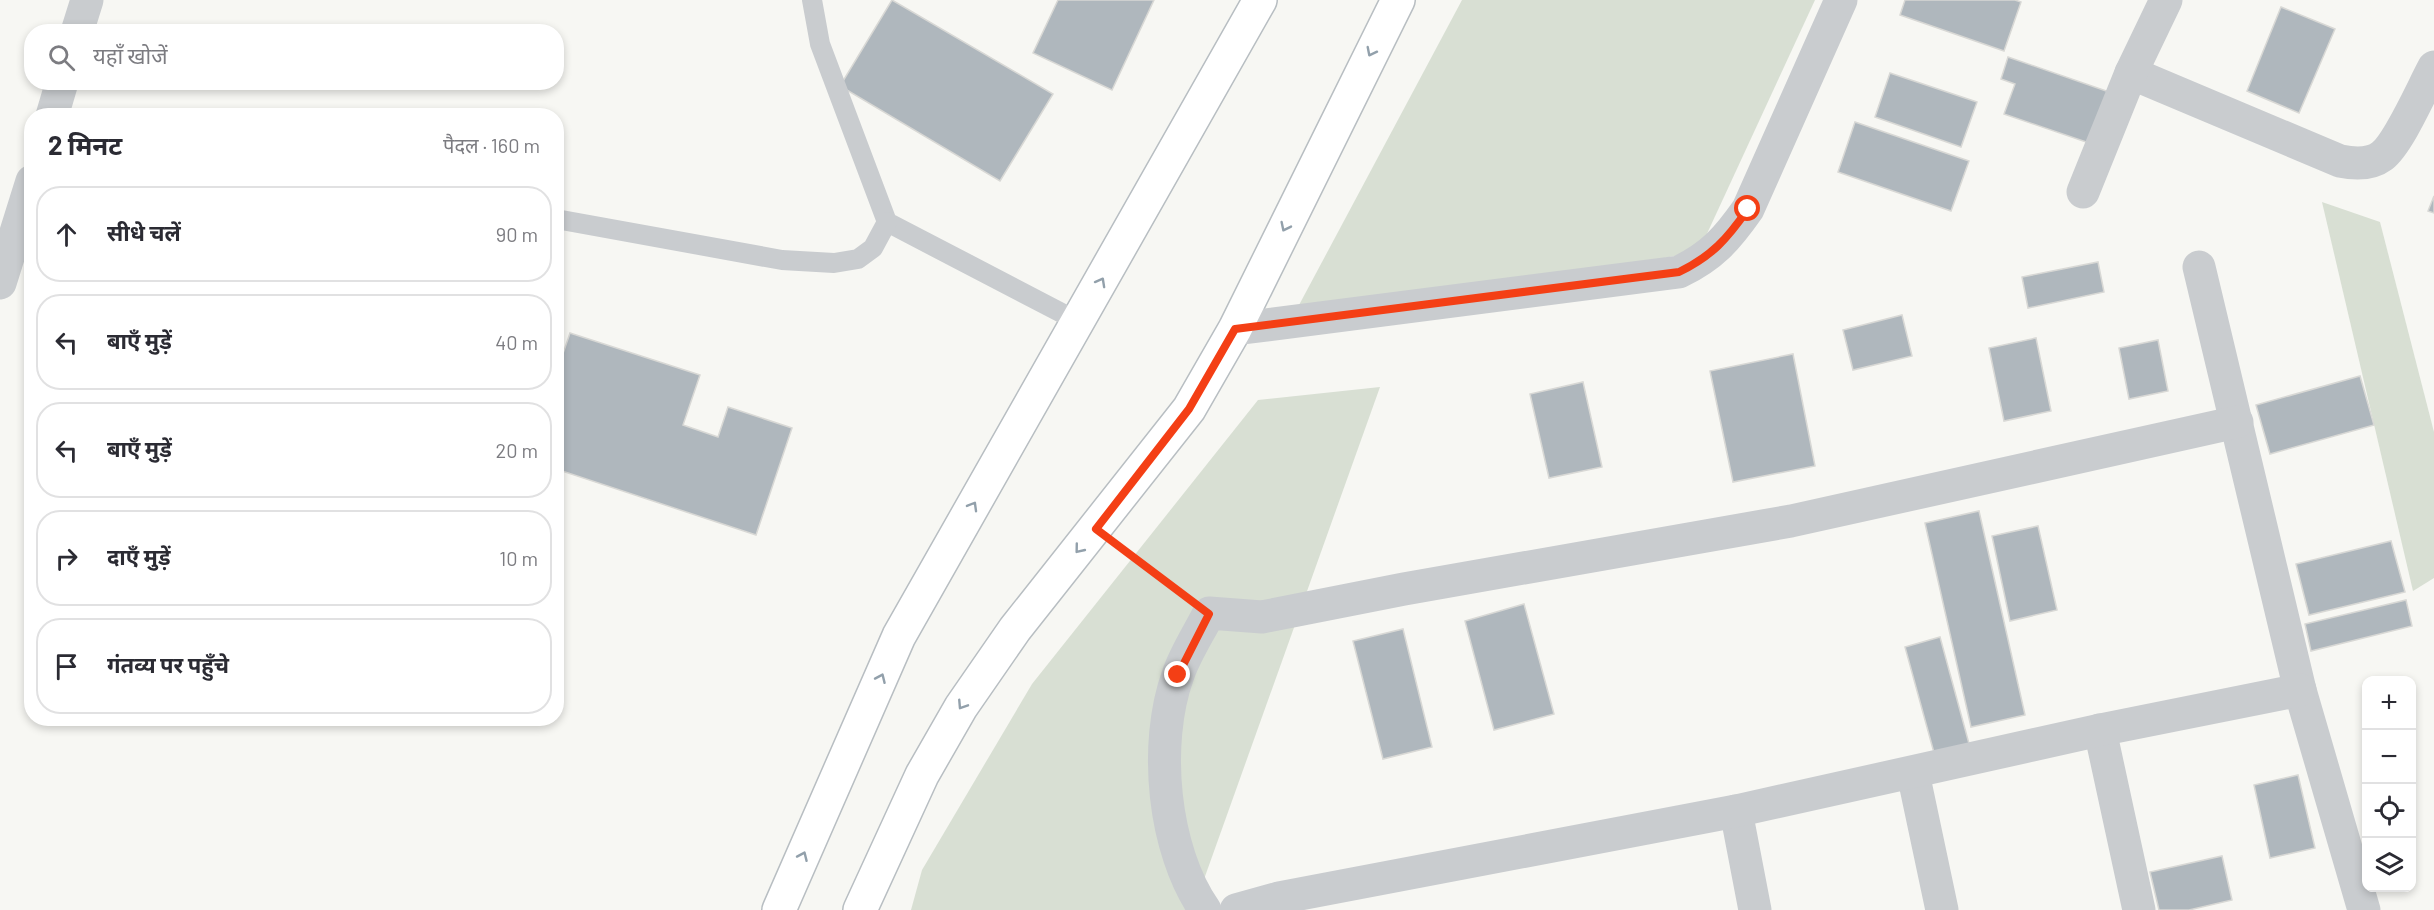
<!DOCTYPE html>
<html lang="hi">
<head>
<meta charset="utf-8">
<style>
	:root { --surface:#fff; --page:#f2f2f3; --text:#2b2b33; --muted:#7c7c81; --line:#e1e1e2 }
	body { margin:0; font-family:Barlow,"Noto Sans Devanagari",sans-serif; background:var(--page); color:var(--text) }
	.controls { position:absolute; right:18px; bottom:18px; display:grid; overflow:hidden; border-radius:12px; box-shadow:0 3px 9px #0003 }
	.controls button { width:54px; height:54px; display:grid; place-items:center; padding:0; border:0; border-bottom:2px solid var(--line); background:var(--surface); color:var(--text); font:30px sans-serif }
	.stop { position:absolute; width:18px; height:18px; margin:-14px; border:4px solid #f43f15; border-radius:50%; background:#fff }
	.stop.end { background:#f43f15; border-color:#fff; box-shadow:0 2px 6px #0008 }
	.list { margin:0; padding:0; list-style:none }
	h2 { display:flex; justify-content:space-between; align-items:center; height:78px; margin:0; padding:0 24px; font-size:26px }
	h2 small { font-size:20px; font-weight:400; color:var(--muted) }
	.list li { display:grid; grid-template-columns:39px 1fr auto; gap:18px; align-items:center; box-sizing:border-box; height:96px; margin:0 12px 12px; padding:0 12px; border:2px solid var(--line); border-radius:24px }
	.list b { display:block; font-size:22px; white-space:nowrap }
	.list em { font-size:20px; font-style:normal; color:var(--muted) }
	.icon { flex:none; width:33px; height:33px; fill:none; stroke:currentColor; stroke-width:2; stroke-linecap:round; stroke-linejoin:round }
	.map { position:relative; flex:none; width:2434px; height:910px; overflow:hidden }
	.search { position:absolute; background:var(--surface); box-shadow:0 3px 9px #0003; left:24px; top:24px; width:540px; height:66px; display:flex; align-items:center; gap:15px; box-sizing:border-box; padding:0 21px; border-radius:24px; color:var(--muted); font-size:22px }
	.panel { position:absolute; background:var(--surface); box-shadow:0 3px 9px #0003; left:24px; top:108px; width:540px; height:618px; border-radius:24px }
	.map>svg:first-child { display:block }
	.green { fill:#d8dfd3 }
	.building { fill:#afb7bd; stroke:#d8d8d5; stroke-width:1.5 }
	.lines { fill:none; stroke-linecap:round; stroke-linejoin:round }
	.secondary-casing { stroke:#b8bec2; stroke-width:36 }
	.path { stroke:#bfc2c4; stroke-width:4; stroke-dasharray:3 3; stroke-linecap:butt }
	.lane { stroke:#c9cccf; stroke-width:20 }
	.street { stroke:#c9cccf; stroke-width:33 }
	.secondary { stroke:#fff; stroke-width:33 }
	.oneway { stroke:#92a0ab }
	.route { stroke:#f43f15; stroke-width:8 }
</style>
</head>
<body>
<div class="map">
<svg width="2434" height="910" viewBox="0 0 2434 910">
	<rect width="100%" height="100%" fill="#f7f7f3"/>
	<g class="green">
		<polygon points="1462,0 1815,0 1699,251 1283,335"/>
		<polygon points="2322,202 2380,222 2434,432 2434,578 2413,591"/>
		<polygon points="1380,387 1193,910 911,910 922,870 1032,684 1258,400"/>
	</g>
	<g class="building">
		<polygon points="892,0 1053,94 1000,181 840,86"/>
		<polygon points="1058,0 1154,0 1112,90 1033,53"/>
		<polygon points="1905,0 2015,0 2021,2 2004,51 1900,15"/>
		<polygon points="2281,7 2335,29 2299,113 2247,91"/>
		<polygon points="2008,57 2112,93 2095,145 2004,114 2015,84 2001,79"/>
		<polygon points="1890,73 1977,102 1961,147 1875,117"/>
		<polygon points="1855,122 1969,161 1951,211 1838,172"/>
		<polygon points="2434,196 2434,213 2428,211"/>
		<polygon points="2098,262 2104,292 2028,308 2022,277"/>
		<polygon points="1902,315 1912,356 1853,370 1843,330"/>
		<polygon points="570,333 700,375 683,425 718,437 728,407 792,428 756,535 556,469 556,374"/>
		<polygon points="2036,338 2051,411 2004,421 1989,348"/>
		<polygon points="2158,340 2168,391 2129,399 2119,348"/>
		<polygon points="1793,354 1815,466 1733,482 1710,371"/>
		<polygon points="2360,376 2374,425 2270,454 2256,405"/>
		<polygon points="1583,382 1602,467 1549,478 1530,394"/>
		<polygon points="1979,511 2025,715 1971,727 1925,523"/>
		<polygon points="2038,526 2057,610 2010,621 1992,536"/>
		<polygon points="2391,541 2405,592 2309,615 2296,564"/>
		<polygon points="2406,600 2412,626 2311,651 2305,624"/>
		<polygon points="1524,604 1554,714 1494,730 1465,621"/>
		<polygon points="1403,629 1432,747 1383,759 1353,641"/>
		<polygon points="1940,637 1971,751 1936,760 1905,647"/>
		<polygon points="2298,775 2315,848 2270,858 2254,785"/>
		<polygon points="2222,856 2232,900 2189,910 2159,910 2150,872"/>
	</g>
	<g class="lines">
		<g class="secondary-casing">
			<g id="secondary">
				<polyline points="779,910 899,636 1260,0"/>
				<polyline points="860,910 922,775 961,707 1015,629 1189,409 1235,329 1398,0"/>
			</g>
		</g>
		<polyline class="path" points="1123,549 1180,591"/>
		<g class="lane">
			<polyline points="812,0 820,44 887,222 1079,322"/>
			<polyline points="556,219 782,260 834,263 858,259 873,248 887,222"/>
		</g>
		<g class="street">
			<polyline points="77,32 87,0"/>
			<path d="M2131,73L2340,161C2354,164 2370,165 2382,156C2399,143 2422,89 2434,67"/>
			<polyline points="52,116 62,82"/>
			<polyline points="2083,192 2131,73 2166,0"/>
			<polyline points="2199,267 2300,690 2364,910"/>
			<polyline points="0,283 32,181"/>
			<path d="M1235,329L1679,272C1712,256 1727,239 1748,209L1841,0"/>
			<polyline points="2100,730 2139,910"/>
			<polyline points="1913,773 1942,910"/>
			<polyline points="1736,811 1755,910"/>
			<path d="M1205,910C1163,850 1153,744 1178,675C1185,654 1199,633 1209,613L1262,617L1404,589L1791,521L2237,422"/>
			<polyline points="1236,910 1279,898 1736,811 2100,730 2300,690"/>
		</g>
		<use href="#secondary" class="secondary"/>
	</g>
	<defs><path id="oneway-chevron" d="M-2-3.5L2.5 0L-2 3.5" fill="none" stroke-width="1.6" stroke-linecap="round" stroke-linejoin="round" transform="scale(1.5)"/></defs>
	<g class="oneway">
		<use href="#oneway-chevron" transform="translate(1371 52) rotate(117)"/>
		<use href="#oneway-chevron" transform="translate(1285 227) rotate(116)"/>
		<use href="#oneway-chevron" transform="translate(1101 282) rotate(-61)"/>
		<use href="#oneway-chevron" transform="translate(973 506) rotate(-60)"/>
		<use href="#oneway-chevron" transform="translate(1079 549) rotate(129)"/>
		<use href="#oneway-chevron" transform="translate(881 678) rotate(-66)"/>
		<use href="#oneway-chevron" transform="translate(962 705) rotate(123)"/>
		<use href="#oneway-chevron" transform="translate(803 856) rotate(-66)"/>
	</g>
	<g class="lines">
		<path class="route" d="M1178,675L1209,614L1096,529L1189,409L1235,329L1679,272C1712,256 1727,239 1748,209"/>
	</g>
</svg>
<div class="controls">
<button>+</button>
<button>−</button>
<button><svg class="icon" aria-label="locate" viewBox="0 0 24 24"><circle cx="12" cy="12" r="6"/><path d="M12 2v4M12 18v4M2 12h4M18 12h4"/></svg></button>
<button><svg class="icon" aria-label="layers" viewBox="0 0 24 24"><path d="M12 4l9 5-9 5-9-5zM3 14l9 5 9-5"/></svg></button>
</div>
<div class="stop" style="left:1748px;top:209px"></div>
<div class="stop end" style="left:1178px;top:675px"></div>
<div class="search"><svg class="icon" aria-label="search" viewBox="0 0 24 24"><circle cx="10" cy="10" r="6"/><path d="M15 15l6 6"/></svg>यहाँ खोजें</div>
<section class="panel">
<h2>2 मिनट<small>पैदल · 160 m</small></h2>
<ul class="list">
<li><svg class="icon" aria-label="ahead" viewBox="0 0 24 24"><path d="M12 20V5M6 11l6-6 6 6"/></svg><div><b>सीधे चलें</b></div><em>90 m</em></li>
<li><svg class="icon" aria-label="left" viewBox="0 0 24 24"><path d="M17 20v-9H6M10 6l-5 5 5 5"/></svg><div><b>बाएँ मुड़ें</b></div><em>40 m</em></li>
<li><svg class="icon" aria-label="left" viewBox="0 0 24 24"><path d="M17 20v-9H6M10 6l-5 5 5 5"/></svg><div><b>बाएँ मुड़ें</b></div><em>20 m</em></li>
<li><svg class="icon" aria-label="right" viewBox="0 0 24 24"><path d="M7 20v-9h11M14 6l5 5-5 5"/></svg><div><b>दाएँ मुड़ें</b></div><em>10 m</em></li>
<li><svg class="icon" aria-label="arrive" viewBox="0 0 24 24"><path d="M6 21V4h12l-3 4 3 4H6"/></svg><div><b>गंतव्य पर पहुँचे</b></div></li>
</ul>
</section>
</div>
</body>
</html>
